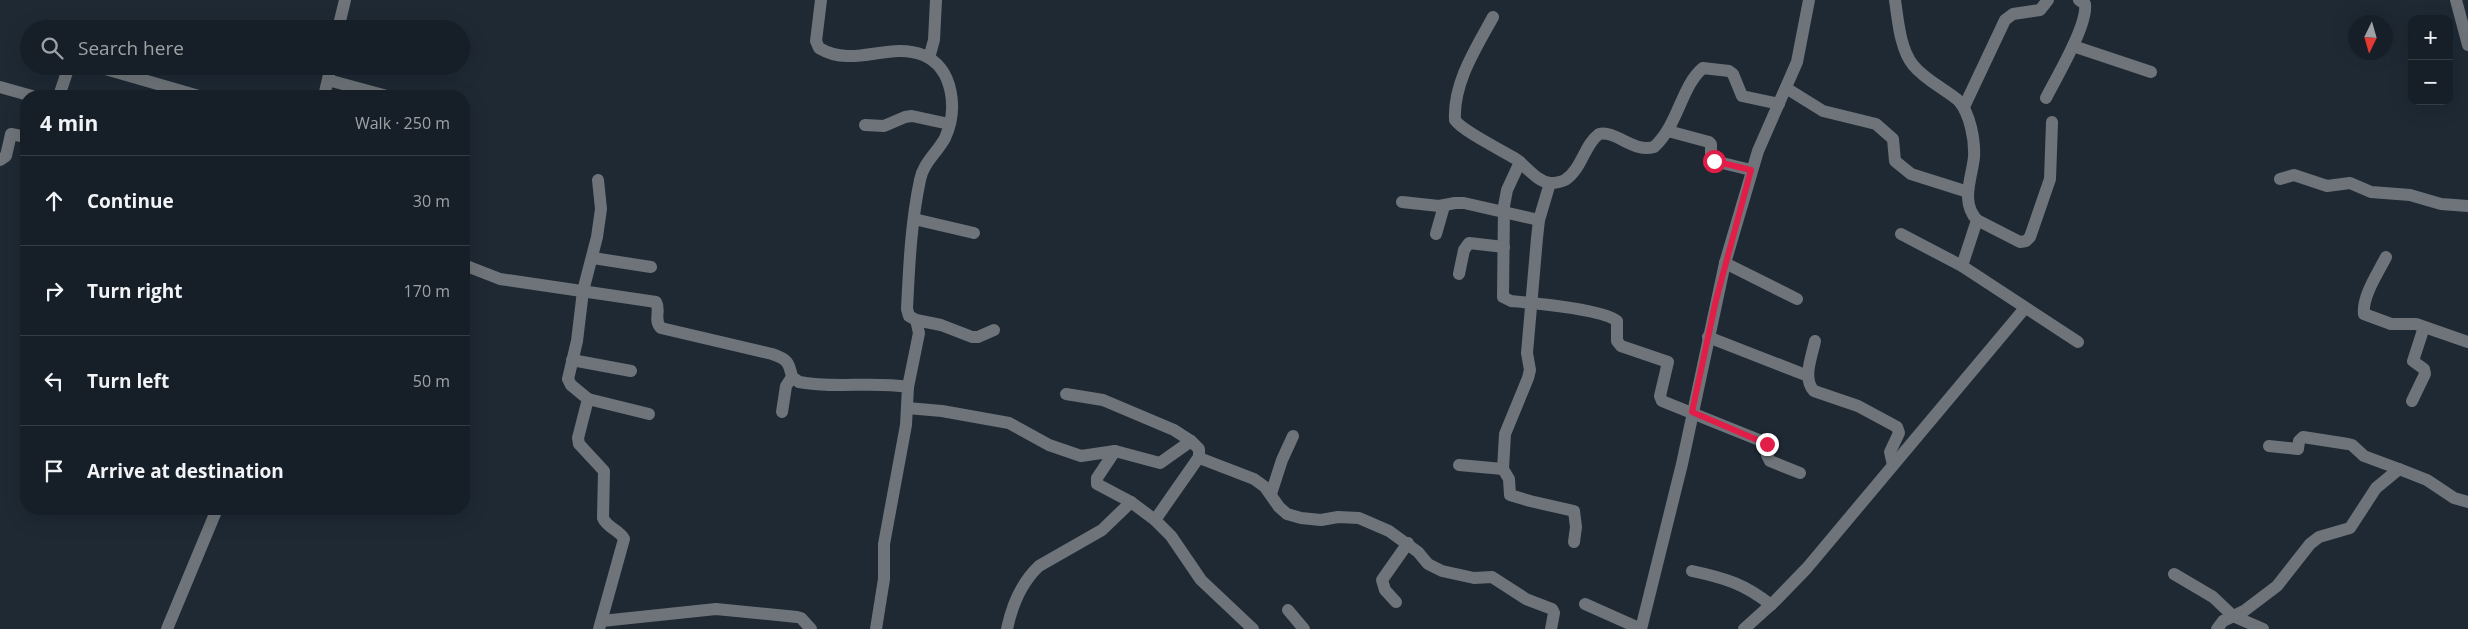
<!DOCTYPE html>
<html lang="en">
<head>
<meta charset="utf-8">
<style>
	:root { --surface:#161f27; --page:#232c33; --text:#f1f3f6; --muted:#9ea2a7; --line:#353d44 }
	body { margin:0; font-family:"Open Sans",sans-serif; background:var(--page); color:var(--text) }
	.controls { position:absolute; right:15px; top:15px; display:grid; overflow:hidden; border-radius:10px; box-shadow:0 5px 20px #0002 }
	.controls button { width:45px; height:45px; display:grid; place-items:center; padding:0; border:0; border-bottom:1px solid var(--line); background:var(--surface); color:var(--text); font:25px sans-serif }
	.compass { position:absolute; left:2348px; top:15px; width:45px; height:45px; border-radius:50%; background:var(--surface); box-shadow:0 5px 20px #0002; rotate:185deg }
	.stop { position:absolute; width:15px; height:15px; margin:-11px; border:4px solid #e11d48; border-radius:50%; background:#fff }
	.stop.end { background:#e11d48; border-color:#fff; box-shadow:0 1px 5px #0008 }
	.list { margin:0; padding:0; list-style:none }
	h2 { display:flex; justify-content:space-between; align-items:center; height:65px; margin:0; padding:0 20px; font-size:21px }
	h2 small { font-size:16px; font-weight:400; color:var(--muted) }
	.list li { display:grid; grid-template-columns:32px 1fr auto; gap:15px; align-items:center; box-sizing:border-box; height:90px; padding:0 20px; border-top:1px solid var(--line) }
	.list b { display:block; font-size:19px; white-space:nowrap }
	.list em { font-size:16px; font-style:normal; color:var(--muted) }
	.icon { flex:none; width:28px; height:28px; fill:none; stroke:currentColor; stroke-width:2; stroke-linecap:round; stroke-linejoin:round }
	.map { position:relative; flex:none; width:2468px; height:629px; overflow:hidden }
	.search { position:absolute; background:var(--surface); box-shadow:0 5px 20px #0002; left:20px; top:20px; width:450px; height:55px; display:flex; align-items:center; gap:12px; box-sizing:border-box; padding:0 18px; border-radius:28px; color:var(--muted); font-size:19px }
	.panel { position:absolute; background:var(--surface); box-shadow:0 5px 20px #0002; left:20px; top:90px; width:450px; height:425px; border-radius:20px }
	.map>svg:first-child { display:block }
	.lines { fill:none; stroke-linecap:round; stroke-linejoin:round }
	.minor { stroke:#6e7479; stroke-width:12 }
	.route { stroke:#e11d48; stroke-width:6 }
</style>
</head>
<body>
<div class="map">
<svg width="2468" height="629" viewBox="0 0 2468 629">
	<rect width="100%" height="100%" fill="#1e2934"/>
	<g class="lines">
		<g class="minor">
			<path d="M821,0L816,41L819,48C854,69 889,41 923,55C954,68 958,110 945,138C937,153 923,163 920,180C911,222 909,267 907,309L909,316L916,320L919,333L908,387"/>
			<path d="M1895,0C1898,20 1900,49 1913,65C1925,80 1945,89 1959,101C1970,114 1975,140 1974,157C1972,178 1960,202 1977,220L1962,266L2078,342"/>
			<polyline points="2456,0 2468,45"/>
			<path d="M1493,17C1476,48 1453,83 1455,120C1461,130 1503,151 1516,159C1526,166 1536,181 1550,183C1554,183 1561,182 1565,180C1582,169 1584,145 1599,134C1616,130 1633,153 1654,147C1679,124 1681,86 1703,68L1729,71L1733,74L1742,96L1779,104"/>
			<polyline points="338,29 345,0"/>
			<polyline points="2073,46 2151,72"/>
			<polyline points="929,58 934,40 936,0"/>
			<polyline points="95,66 199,96"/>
			<polyline points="328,80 387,96"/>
			<polyline points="0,87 32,96"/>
			<polyline points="1786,88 1823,111 1876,124 1893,139 1895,161 1911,174 1968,192"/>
			<polyline points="59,96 69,66"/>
			<polyline points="324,96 331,66"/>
			<path d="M2046,98C2056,78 2088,25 2085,4L2079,0"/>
			<polyline points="1964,107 2005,20 2013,14 2040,10 2048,0"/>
			<polyline points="865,125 884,126 905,117 912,116 949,124"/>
			<polyline points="1668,131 1709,142 1711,144 1711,156 1714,161 1751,170"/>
			<polyline points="0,160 6,156 11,134 26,137"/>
			<path d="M1520,162L1507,190L1504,206L1503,297L1511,301C1532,303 1603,309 1617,321V341L1621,346L1668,362L1660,396L1662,401L1764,442L1769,447L1767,455L1770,461L1800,473"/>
			<polyline points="2280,179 2294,175 2327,186 2350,183 2371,192 2410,195 2441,204 2468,206"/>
			<path d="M598,180L601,209L597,237L583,291L577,341L568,379L571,385L588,399L578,438L579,444L604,471L603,518C607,528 620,530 624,539L599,629"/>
			<polyline points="1550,183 1539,220 1537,238 1527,353 1530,370 1528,378 1505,434 1503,469 1509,479 1510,495 1530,501 1574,511 1576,527 1574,542"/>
			<polyline points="1402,202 1439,206 1455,203 1464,203 1539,220"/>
			<polyline points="914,219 974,233"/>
			<polyline points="1977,220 2020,242 2026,241 2030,237 2050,179 2052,122"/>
			<polyline points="1436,234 1444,206"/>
			<polyline points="1901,234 1962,266"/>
			<path d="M2386,257C2378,273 2362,296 2364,314L2391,324H2416L2468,342"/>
			<polyline points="593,258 651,267"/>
			<polyline points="1725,263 1797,299"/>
			<path d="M464,265L500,279L656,302C661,311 653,320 661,328L772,354C787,359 789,362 792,377L799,382C835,389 872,381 908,387L906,425L884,544V579L876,629"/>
			<polyline points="1459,274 1464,250 1469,243 1504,247"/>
			<polyline points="916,320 941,325 972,337 978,337 994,330"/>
			<polyline points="1708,337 1808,376"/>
			<path d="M1815,341C1812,356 1802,379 1814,391L1858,406L1897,427L1899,433L1890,452L1893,465"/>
			<polyline points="572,360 631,371"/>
			<polyline points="1066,394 1103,400 1174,430 1191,441"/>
			<polyline points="588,399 649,414"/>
			<polyline points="2412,401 2425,374 2424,369 2413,361 2424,327"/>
			<polyline points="907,408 942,411 1009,423 1049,445 1081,456 1115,451 1097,478 1097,484 1131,502 1155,520 1171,536 1201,580 1253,629"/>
			<polyline points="782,412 786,386 792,377"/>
			<polyline points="2269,446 2298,449 2299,441 2303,437 2348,444 2352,445 2364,456 2399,469"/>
			<polyline points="1115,451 1160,463 1191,441 1199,449 1199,457 1202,459 1254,479 1265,487 1279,507 1287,514 1301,518 1321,520 1338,517 1359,518 1389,531 1418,552 1428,564 1442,571 1474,578 1492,577 1526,599 1552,609 1554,613 1551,629"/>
			<polyline points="1459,465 1503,469"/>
			<polyline points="1271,494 1282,460 1293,436"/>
			<polyline points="1155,520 1199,457"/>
			<path d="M1692,571C1725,578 1745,584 1771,605"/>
			<polyline points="2174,574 2213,597 2233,616 2263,629"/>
			<polyline points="1396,602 1385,590 1382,580 1408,543"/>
			<polyline points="1585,604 1641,629"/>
			<polyline points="1288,610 1304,629"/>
			<polyline points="602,621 716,609 797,617 801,618 811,629"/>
			<polyline points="167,629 217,509"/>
			<path d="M1007,629C1012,605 1021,583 1039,566L1102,530L1131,502"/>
			<polyline points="1641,629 1682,464 1725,263 1758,151 1797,62 1809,0"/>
			<polyline points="1744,629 1775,601 1807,568 2025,308"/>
			<polyline points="2217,629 2223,621 2244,611 2277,586 2310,544 2319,537 2350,528 2376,488 2399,469 2427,480 2454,498 2468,502"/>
		</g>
	</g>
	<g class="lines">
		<polyline class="route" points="1714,161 1751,170 1716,300 1692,412 1767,444"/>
	</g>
</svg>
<div class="controls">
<button>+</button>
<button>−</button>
</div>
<svg class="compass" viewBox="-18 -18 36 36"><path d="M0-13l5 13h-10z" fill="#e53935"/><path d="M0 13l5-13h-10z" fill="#9ea2a7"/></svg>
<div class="stop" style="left:1714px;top:161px"></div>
<div class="stop end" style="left:1767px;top:444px"></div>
<div class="search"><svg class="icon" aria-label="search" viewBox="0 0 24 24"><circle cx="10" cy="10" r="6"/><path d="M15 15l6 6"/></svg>Search here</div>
<section class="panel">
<h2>4 min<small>Walk · 250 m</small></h2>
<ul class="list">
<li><svg class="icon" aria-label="ahead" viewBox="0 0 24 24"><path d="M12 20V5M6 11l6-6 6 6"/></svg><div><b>Continue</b></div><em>30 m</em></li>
<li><svg class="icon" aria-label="right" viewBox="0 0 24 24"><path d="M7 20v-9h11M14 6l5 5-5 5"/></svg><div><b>Turn right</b></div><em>170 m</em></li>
<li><svg class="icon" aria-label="left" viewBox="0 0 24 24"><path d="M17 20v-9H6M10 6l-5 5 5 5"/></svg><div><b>Turn left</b></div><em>50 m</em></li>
<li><svg class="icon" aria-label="arrive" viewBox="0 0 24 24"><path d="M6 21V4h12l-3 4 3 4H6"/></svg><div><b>Arrive at destination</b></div></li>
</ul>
</section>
</div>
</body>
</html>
